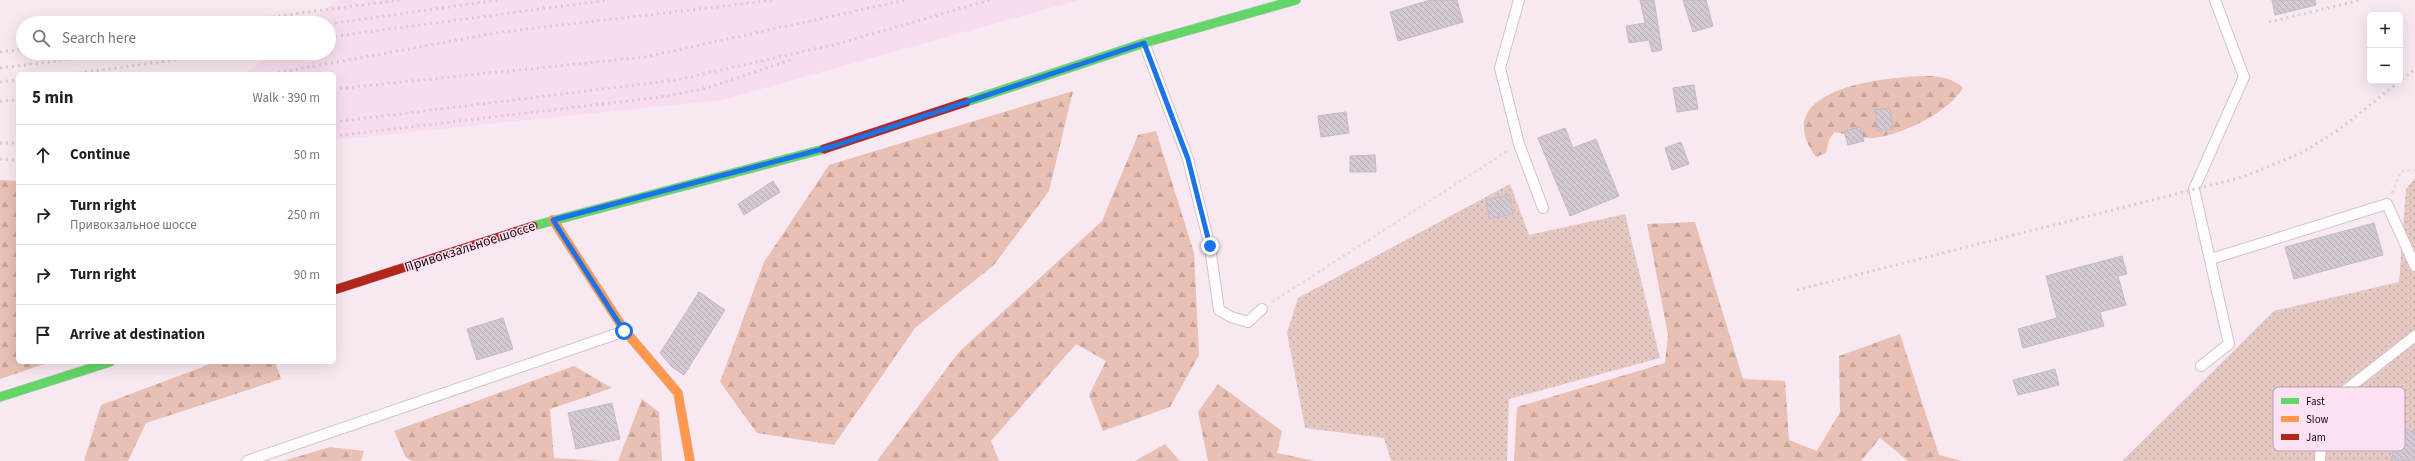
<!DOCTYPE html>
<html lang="en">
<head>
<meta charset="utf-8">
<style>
	:root { --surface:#fff; --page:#f2f2f2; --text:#222; --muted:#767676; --line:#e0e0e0 }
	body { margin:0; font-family:"Source Sans 3",sans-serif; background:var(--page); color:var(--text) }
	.controls { position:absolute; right:12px; top:12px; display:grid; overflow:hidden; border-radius:6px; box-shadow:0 4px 16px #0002 }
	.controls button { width:36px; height:36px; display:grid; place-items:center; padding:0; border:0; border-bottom:1px solid var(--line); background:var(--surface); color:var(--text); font:20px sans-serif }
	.stop { position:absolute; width:12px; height:12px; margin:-9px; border:3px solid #1a73e8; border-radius:50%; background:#fff }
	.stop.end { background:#1a73e8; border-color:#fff; box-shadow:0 1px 4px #0008 }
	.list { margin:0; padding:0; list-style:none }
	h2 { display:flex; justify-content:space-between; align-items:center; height:52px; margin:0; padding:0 16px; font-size:17px }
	h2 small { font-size:13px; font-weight:400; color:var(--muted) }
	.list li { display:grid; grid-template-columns:26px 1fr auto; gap:12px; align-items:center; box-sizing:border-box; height:60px; padding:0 16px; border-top:1px solid var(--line) }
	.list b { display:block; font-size:15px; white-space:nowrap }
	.list p { margin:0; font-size:13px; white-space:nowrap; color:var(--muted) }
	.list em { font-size:13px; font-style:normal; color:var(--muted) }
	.icon { flex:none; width:22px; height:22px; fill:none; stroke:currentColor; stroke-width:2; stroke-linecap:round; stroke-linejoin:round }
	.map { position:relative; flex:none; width:2415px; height:461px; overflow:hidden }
	.search { position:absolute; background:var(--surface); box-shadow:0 4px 16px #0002; left:16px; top:16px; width:320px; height:44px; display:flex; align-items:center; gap:10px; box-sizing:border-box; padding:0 14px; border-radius:22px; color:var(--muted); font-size:15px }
	.panel { position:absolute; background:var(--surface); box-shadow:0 4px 16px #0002; left:16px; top:72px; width:320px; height:292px; border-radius:6px }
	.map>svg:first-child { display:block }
	.built { fill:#fadcef }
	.forest { fill:url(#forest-firs) }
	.park { fill:url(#park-dots) }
	.building { fill:url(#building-back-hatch); stroke:#c4bac4 }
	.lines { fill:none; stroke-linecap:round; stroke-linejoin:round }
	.lane-casing { stroke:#d2c4cd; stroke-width:12 }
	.fast-casing { stroke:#d2c4cd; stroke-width:10 }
	.slow-casing { stroke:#d2c4cd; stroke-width:10 }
	.jam-casing { stroke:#d2c4cd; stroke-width:10 }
	.path { stroke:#e1dcdf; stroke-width:2.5; stroke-dasharray:3 3; stroke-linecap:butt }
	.lane { stroke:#fefcfd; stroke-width:10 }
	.fast { stroke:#63d668; stroke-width:9 }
	.slow { stroke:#ff974d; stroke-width:9 }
	.jam { stroke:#b3261e; stroke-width:9 }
	.rail { stroke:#d3ced1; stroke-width:3; stroke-dasharray:2 4; stroke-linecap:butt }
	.route { stroke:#1a73e8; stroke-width:5 }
	.labels { text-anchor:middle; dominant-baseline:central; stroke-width:3; stroke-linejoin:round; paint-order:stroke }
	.street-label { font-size:14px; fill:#160b12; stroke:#fee2f3 }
	.key { fill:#fee2f3; stroke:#b8a2b0; stroke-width:1 }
	.key-label { font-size:11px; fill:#160b12 }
</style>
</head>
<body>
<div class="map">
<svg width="2415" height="461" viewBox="0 0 2415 461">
	<defs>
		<pattern id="forest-firs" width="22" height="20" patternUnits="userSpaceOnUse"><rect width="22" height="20" fill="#e9c0b4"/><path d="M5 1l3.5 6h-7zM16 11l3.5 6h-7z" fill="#c7a49a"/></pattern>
		<pattern id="park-dots" width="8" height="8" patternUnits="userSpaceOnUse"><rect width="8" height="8" fill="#e5c8c2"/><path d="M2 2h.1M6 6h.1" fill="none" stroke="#c4aaa6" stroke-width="1.8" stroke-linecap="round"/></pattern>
		<pattern id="building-back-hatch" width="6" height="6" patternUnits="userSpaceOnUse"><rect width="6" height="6" fill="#d3c9d3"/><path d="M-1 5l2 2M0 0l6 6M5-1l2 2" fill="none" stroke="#b4abb4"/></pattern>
	</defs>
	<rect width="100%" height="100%" fill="#f8e8f2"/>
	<polygon class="built" points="337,0 1079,0 722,100 334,140 334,74 245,74 271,53 329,53 329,23 308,23"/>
	<g class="forest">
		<path d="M1926,76C1939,76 1953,78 1963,88C1949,112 1899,137 1871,138C1859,138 1846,134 1834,132L1829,140L1826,153L1816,157C1766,89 1883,77 1926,76Z"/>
		<polygon points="1073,91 1049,191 994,265 915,328 834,445 757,433 720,382 764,262 829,165"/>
		<polygon points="1156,131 1194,253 1199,355 1170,407 1103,431 1089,395 1106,361 1076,344 991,441 999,461 877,461 959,352 1102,221 1138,135"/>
		<polygon points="0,180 18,181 18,362 50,362 0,379"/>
		<polygon points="1695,222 1743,379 1785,381 1789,440 1817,451 1840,412 1839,356 1900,334 1939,455 1962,461 1908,461 1880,438 1861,461 1514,461 1517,407 1665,363 1668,335 1647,224"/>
		<polygon points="216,362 275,362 281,379 146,423 128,461 84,461 101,405"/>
		<polygon points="574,366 612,388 550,409 554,458 604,461 413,461 406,458 394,431"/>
		<polygon points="1218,384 1282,431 1277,453 1315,461 1208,461 1198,412"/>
		<polygon points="642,399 659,412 662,461 618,461"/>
		<polygon points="1165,444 1180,461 1135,461"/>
		<polygon points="330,447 364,451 361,461 283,461"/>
	</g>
	<g class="park">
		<polygon points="2415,178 2415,461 2122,461 2274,311 2399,282 2406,189"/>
		<polygon points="1510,184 1529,235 1625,214 1660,358 1509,399 1507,461 1391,461 1384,438 1305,428 1287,333 1298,298"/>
	</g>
	<g class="building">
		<polygon points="1430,0 1457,0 1463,22 1398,41 1390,12"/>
		<polygon points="1640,0 1654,0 1662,50 1652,52 1649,40 1629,43 1626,26 1645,23"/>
		<polygon points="1683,0 1706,0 1713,26 1693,32"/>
		<polygon points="2272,0 2315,0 2316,5 2275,15"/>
		<polygon points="1694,85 1698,109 1677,112 1673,88"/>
		<polygon points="1890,108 1893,129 1878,131 1875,110"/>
		<polygon points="1346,112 1349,133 1321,137 1318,116"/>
		<polygon points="1860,127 1864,141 1848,145 1844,131"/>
		<polygon points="1565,128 1573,148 1596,139 1619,196 1570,216 1538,138"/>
		<polygon points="1681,142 1689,164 1672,170 1665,148"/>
		<polygon points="1375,155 1376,172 1350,172 1350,156"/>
		<polygon points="773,181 780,192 744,215 738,204"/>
		<polygon points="1510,195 1513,214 1489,219 1486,200"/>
		<polygon points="2374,223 2383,255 2294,279 2285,247"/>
		<polygon points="2122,256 2127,274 2118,276 2126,305 2100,312 2104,326 2023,348 2018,329 2057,318 2046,276"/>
		<polygon points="699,292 725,310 684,375 672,367 660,353"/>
		<polygon points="503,318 513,349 477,360 467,329"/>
		<polygon points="2055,369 2059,385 2018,395 2013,380"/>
		<polygon points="612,403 620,439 576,449 568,413"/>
		<polygon points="2400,427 2415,432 2415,461 2391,461"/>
	</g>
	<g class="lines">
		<g class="lane-casing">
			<g id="lane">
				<polyline points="1519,0 1500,68 1519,144 1543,208"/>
				<polyline points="1144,43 1188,159 1210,247 1219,310 1231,317 1248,322 1262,309"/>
				<polyline points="2211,259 2387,204 2415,266"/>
				<polyline points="2201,366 2229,344 2194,189 2244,77 2215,0"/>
				<polyline points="247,461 625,331"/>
				<polyline points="2320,461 2323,408 2415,336"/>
			</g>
		</g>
		<g class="fast-casing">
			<g id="fast">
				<polyline points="966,102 1144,43 1296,0"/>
				<polyline points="533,226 824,149"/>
				<polyline points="0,397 110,362"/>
			</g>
		</g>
		<g class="slow-casing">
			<polyline id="slow" points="553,220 625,331 678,393 690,461"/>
		</g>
		<g class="jam-casing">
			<g id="jam">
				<polyline points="824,149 966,102"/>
				<polyline points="334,290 533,226"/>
			</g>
		</g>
		<g class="path">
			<polyline points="2392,193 2401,171 2415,170"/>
			<polyline points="1272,302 1509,150"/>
		</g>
		<use href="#lane" class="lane"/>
		<use href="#fast" class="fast"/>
		<use href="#slow" class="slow"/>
		<use href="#jam" class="jam"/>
		<g class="rail">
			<polyline points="2269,22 2361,0"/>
			<polyline points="225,23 400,0"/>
			<polyline points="329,24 498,0"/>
			<polyline points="329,37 608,0"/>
			<polyline points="0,52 23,49"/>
			<polyline points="0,68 121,53"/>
			<polyline points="73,74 224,53"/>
			<polyline points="272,74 501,32 776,0"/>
			<polyline points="0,82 18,80"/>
			<polyline points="334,89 645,57 906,0"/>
			<polyline points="0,101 18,100"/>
			<polyline points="334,122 676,80 837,44 990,0"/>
			<polyline points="334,136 661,97 703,89 794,59"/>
			<polyline points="0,143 18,143"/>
			<polyline points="0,159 18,160"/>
			<polyline points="1797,290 2243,177 2301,153 2340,129 2415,69"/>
		</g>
	</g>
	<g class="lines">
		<polyline class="route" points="624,331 553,220 834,146 1144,43 1188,159 1210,246"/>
	</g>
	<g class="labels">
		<g class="street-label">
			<text transform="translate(470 247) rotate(-18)">Привокзальное шоссе</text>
		</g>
	</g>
	<rect x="2273" y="387" width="132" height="64" rx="6" class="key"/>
	<rect x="2281" y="398" width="18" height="6" fill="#63d668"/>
	<rect x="2281" y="416" width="18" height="6" fill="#ff974d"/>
	<rect x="2281" y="434" width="18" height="6" fill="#b3261e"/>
	<g class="key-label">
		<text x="2306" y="405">Fast</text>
		<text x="2306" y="423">Slow</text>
		<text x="2306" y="441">Jam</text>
	</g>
</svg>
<div class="controls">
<button>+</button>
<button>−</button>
</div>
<div class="stop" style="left:624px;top:331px"></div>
<div class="stop end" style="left:1210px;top:246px"></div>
<div class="search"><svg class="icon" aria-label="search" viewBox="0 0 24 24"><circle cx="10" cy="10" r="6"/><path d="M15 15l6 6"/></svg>Search here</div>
<section class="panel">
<h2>5 min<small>Walk · 390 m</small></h2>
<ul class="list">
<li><svg class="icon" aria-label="ahead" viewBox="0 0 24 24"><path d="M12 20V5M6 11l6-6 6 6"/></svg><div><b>Continue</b></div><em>50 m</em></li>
<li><svg class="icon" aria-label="right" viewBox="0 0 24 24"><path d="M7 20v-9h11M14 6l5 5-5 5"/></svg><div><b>Turn right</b><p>Привокзальное шоссе</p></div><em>250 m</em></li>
<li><svg class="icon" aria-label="right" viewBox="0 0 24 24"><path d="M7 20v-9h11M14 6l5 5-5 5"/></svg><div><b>Turn right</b></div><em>90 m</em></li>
<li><svg class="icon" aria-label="arrive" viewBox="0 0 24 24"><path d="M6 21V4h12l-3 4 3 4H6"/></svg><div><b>Arrive at destination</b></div></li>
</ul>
</section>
</div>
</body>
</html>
